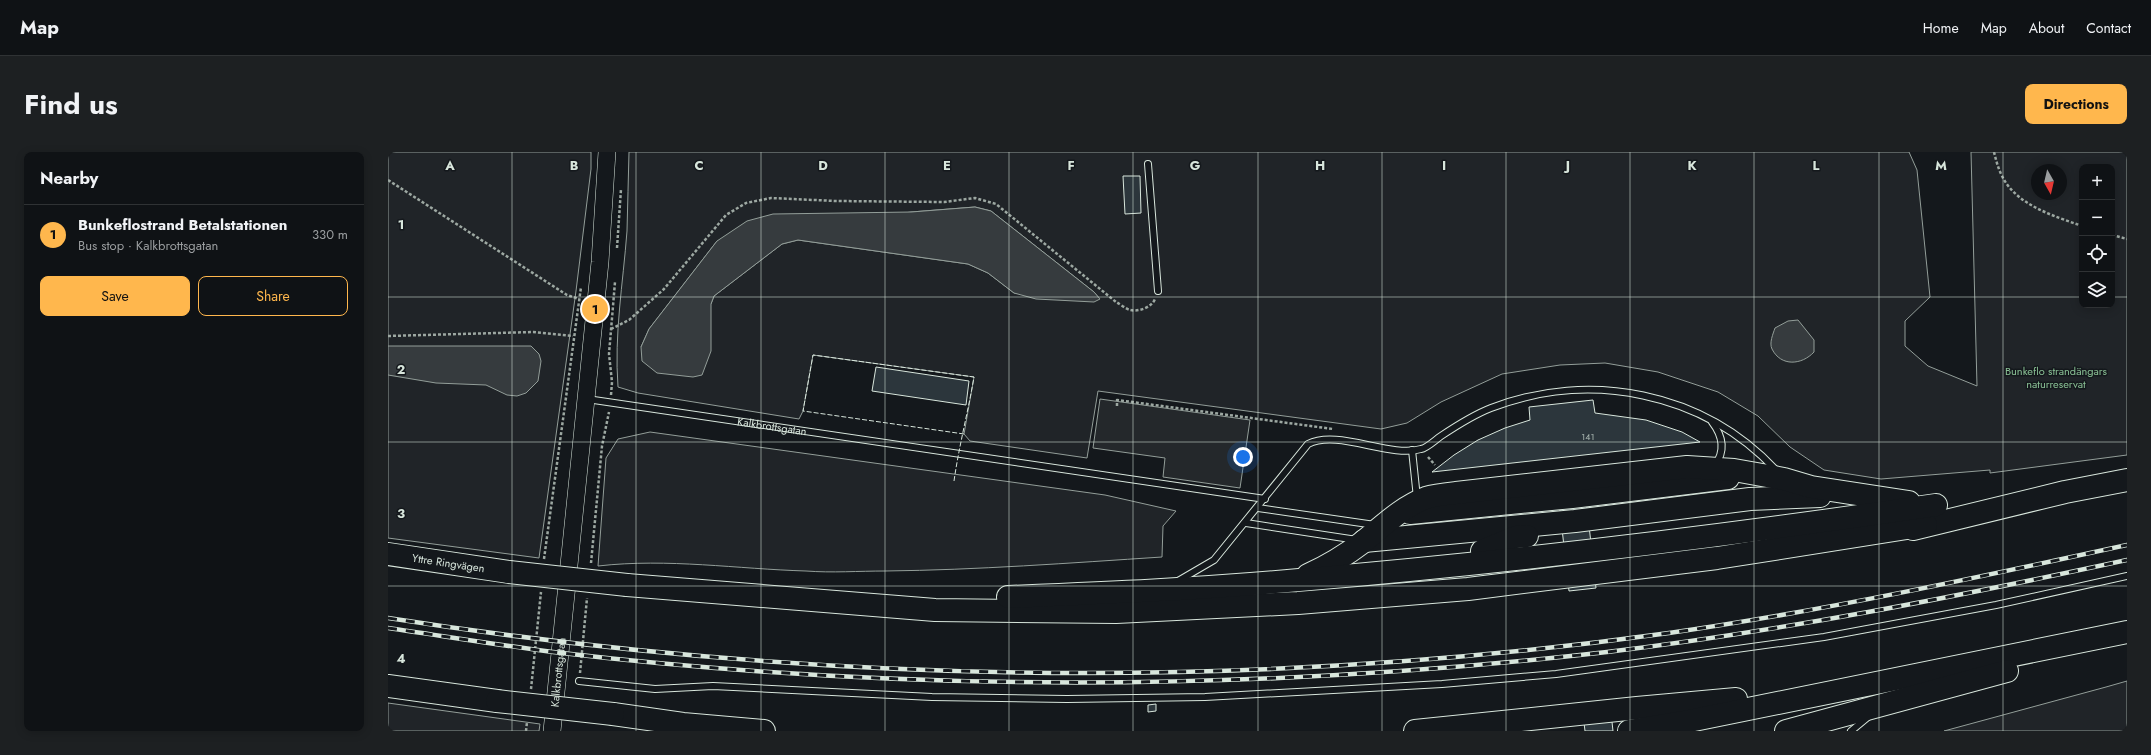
<!DOCTYPE html>
<html lang="en">
<head>
<meta charset="utf-8">
<style>
	:root { --surface:#0f1215; --page:#1d2022; --text:#f1f3f6; --muted:#9b9ea0; --line:#2f3234; --accent:#ffb74d }
	body { margin:0; font-family:Jost,sans-serif; background:var(--page); color:var(--text) }
	.controls { position:absolute; right:12px; top:12px; display:grid; overflow:hidden; border-radius:8px; box-shadow:0 2px 10px #0003 }
	.controls button { width:36px; height:36px; display:grid; place-items:center; padding:0; border:0; border-bottom:1px solid var(--line); background:var(--surface); color:var(--text); font:20px sans-serif }
	.compass { position:absolute; left:1643px; top:12px; width:36px; height:36px; border-radius:50%; background:var(--surface); box-shadow:0 2px 10px #0003; rotate:172deg }
	.you { position:absolute; left:855px; top:305px; width:14px; height:14px; margin:-10px; border:3px solid #fff; border-radius:50%; background:#1a73e8; box-shadow:0 0 0 6px #1a73e833 }
	.badge { display:grid; place-items:center; width:26px; height:26px; border-radius:50%; background:var(--accent); color:#111; font-size:13px; font-weight:700 }
	.pin { position:absolute; translate:-50% -50%; border:2px solid #fff; box-shadow:0 1px 4px #0006 }
	.list { margin:0; padding:0; list-style:none }
	h2 { display:flex; justify-content:space-between; align-items:center; height:52px; margin:0; padding:0 16px; font-size:17px }
	h2 small { font-size:13px; font-weight:400; color:var(--muted) }
	.list li { display:grid; grid-template-columns:26px 1fr auto; gap:12px; align-items:center; box-sizing:border-box; height:60px; padding:0 16px; border-top:1px solid var(--line) }
	.list b { display:block; font-size:15px; white-space:nowrap }
	.list p { margin:0; font-size:13px; white-space:nowrap; color:var(--muted) }
	.list em { font-size:13px; font-style:normal; color:var(--muted) }
	.actions { display:flex; gap:8px; padding:12px 16px }
	.actions a { flex:1; padding:9px 0; border:1px solid var(--accent); border-radius:8px; text-align:center; font-size:14px; color:var(--accent) }
	.actions .main { background:var(--accent); color:#111 }
	.icon { flex:none; width:22px; height:22px; fill:none; stroke:currentColor; stroke-width:2; stroke-linecap:round; stroke-linejoin:round }
	.map { position:relative; flex:none; width:1739px; height:579px; overflow:hidden; border-radius:8px }
	header { display:flex; align-items:center; gap:24px; box-sizing:border-box; height:56px; padding:0 20px; background:var(--surface); border-bottom:1px solid var(--line) }
	header strong { font-size:19px }
	nav { display:flex; gap:22px; margin-inline-start:auto; font-size:14px }
	.intro { display:flex; align-items:center; justify-content:space-between; box-sizing:border-box; height:96px; padding:0 24px }
	h1 { margin:0; font-size:28px }
	.button { padding:10px 18px; border-radius:8px; background:var(--accent); color:#111; font-size:14px; font-weight:700 }
	main { display:flex; gap:24px; padding:0 24px }
	aside { flex:1; background:var(--surface); border-radius:8px; box-shadow:0 2px 10px #0003 }
	.map>svg:first-child { display:block }
	.green { fill:#202428; stroke:#939e99; fill-rule:evenodd }
	.parking { fill:#24282b; stroke:#939e99 }
	.water { fill:#363b3e; stroke:#939e99 }
	.building { fill:#2c363c; stroke:#d8e6dc }
	.lines { fill:none; stroke-linecap:round; stroke-linejoin:round }
	.lane-casing { stroke:#d8e6dc; stroke-width:8 }
	.secondary-casing { stroke:#d8e6dc; stroke-width:18 }
	.highway-casing { stroke:#d8e6dc; stroke-width:24 }
	.path { stroke:#9da8a2; stroke-width:2.5; stroke-dasharray:3 2; stroke-linecap:butt }
	.lane { stroke:#14181c; stroke-width:6 }
	.secondary { stroke:#14181c; stroke-width:17 }
	.highway { stroke:#14181c; stroke-width:22 }
	.rail-casing { stroke:#d8e6dc; stroke-width:4.5 }
	.rail { stroke:#14181c; stroke-width:3; stroke-dasharray:9; stroke-linecap:butt }
	.highway-bridge-casing { stroke:#d8e6dc; stroke-width:24; stroke-linecap:butt }
	.highway-bridge { stroke:#14181c; stroke-width:22 }
	.fence { stroke:#d8e6dc; stroke-width:1; stroke-dasharray:5 2; stroke-linecap:butt }
	.grid { fill:none; stroke:#d8e6dc; stroke-width:1; stroke-opacity:0.55 }
	.labels { text-anchor:middle; dominant-baseline:central; stroke-width:3; stroke-linejoin:round; paint-order:stroke }
	.number-label { font-size:9px; fill:#adbab4 }
	.park-label { font-size:11px; fill:#8ac095; stroke:#14181c }
	.street-label { font-size:11px; fill:#d8e6dc; stroke:#14181c }
	.grid-label { font-size:13px; text-anchor:middle; font-weight:bold; fill:#d8e6dc; stroke:#14181c; stroke-width:3; stroke-linejoin:round; paint-order:stroke }
</style>
</head>
<body>
<header>
<strong>Map</strong>
<nav><a>Home</a><a>Map</a><a>About</a><a>Contact</a></nav>
</header>
<div class="intro"><h1>Find us</h1><a class="button">Directions</a></div>
<main>
<aside>
<h2>Nearby<small></small></h2>
<ul class="list">
<li><span class="badge">1</span><div><b>Bunkeflostrand Betalstationen</b><p>Bus stop · Kalkbrottsgatan</p></div><em>330 m</em></li>
</ul>
<div class="actions"><a class="main">Save</a><a>Share</a></div>
</aside>
<div class="map">
<svg width="1739" height="579" viewBox="0 0 1739 579">
	<rect width="100%" height="100%" fill="#14181c"/>
	<g class="green">
		<polygon points="0,0 203,0 203,17 188,139 151,406 0,386"/>
		<path d="M241,0H1521L1529,18L1542,145L1517,169V194L1540,214L1589,234L1583,0H1739V303L1602,321V318L1493,327L1436,318L1402,295L1370,264L1330,240L1270,220L1217,211L1172,213L1114,222L1053,250L1019,271L993,277L710,239L699,306L582,289L576,282L586,225L425,203L415,259L411,267L250,241L230,235C226,182 235,132 239,79C240,53 240,26 241,0ZM1694,15H1724V153H1694ZM1649,18H1673V42H1649ZM587,55L603,59L706,140L711,146L626,141L600,121L580,112L410,88L394,92L326,144L323,152L253,195L261,177L329,89L523,60Z"/>
		<path d="M262,280L717,343L788,359L775,374L774,405C682,411 589,418 497,419C471,419 444,421 418,419C349,417 280,406 210,414L218,306L230,287Z"/>
		<polygon points="1739,529 1739,579 1556,579 1718,535"/>
		<polygon points="0,551 152,572 151,579 0,579"/>
	</g>
	<polygon class="parking" points="712,247 862,268 852,336 775,325 777,306 705,296"/>
	<g class="water">
		<polygon points="587,55 603,59 706,140 712,147 706,150 648,147 626,141 600,121 580,112 410,88 394,92 326,144 323,152 323,199 314,223 305,225 269,221 254,209 253,195 261,177 329,89 359,69 385,62 523,60"/>
		<path d="M1410,168L1426,188V200C1414,213 1393,215 1384,197C1381,191 1385,182 1387,176L1400,169Z"/>
		<polygon points="0,194 143,194 151,202 153,209 150,229 138,241 129,244 119,243 98,233 48,231 0,223"/>
	</g>
	<g class="building">
		<polygon points="735,24 752,24 753,61 737,62"/>
		<polygon points="488,215 581,229 578,253 484,239"/>
		<polygon points="1205,248 1207,261 1258,268 1294,280 1312,290 1044,320 1066,303 1090,288 1117,276 1142,268 1141,255"/>
		<polygon points="1197,338 1208,436 1181,439 1170,341"/>
		<polygon points="768,552 768,559 760,560 760,553"/>
		<polygon points="1222,552 1225,579 1197,579 1194,555"/>
	</g>
	<g class="lines">
		<g class="lane-casing">
			<g id="lane">
				<polyline points="760,12 770,139"/>
				<path id="s1" d="M199,247L877,347"/>
				<path d="M1324,270C1334,283 1338,298 1327,313"/>
				<polyline points="1024,298 1029,346"/>
				<polyline points="870,356 987,373"/>
				<polyline points="858,371 969,388"/>
				<path d="M790,429L826,408L920,292C950,277 1001,306 1033,297C1039,296 1047,288 1053,284C1068,274 1085,263 1103,256C1202,218 1315,240 1388,318"/>
				<polyline points="191,529 267,537 325,534 544,545 679,547 817,545 1054,532 1168,522 1436,485 1608,453 1739,424"/>
				<polyline points="1463,579 1480,565"/>
			</g>
		</g>
		<g class="secondary-casing">
			<g id="secondary">
				<path id="s2" d="M164,579L212,110L219,0"/>
			</g>
		</g>
		<g class="highway-casing">
			<g id="highway">
				<polyline points="1022,361 1184,345 1340,326"/>
				<polyline points="1525,377 1677,340 1739,328"/>
				<polyline points="976,389 1187,369 1362,347 1432,344"/>
				<polyline points="1094,399 1128,385 1139,384"/>
				<path id="s3" d="M0,402L121,420"/>
				<path d="M920,423C940,414 958,403 975,390C995,374 1014,355 1038,346C1047,343 1058,342 1068,341L1299,315L1346,318L1396,327L1423,335L1521,350"/>
				<polyline points="239,433 547,458 728,460 910,451 1080,437 1329,406 1538,373"/>
				<path d="M620,445C717,441 814,437 911,428C1124,410 1336,384 1548,353"/>
				<polyline points="0,534 109,549"/>
				<polyline points="225,562 295,572 376,579"/>
				<polyline points="1027,579 1249,556 1348,547"/>
				<polyline points="1241,579 1301,569 1739,480"/>
				<polyline points="1398,579 1619,519"/>
			</g>
		</g>
		<g class="path">
			<path d="M1606,0C1608,8 1610,16 1614,24C1628,53 1666,64 1694,74"/>
			<polyline points="0,28 179,143 191,147"/>
			<polyline points="1724,83 1739,87"/>
			<polyline points="229,96 233,37"/>
			<path d="M223,177L241,168L276,137L338,63L358,51L383,46L448,49L556,50L587,46L608,52L728,150C732,152 738,157 742,158C751,160 764,155 767,147"/>
			<polyline points="0,184 145,180 185,184"/>
			<polyline points="223,243 224,230 221,202 227,130"/>
			<polyline points="729,254 729,248 945,277"/>
			<polyline points="1040,305 1047,313"/>
			<polyline points="156,407 193,135"/>
			<polyline points="203,411 214,294 221,260"/>
			<polyline points="192,521 199,446"/>
			<polyline points="143,537 153,440"/>
			<polyline points="138,579 139,570"/>
		</g>
		<use href="#lane" class="lane"/>
		<use href="#secondary" class="secondary"/>
		<use href="#highway" class="highway"/>
		<g class="rail-casing">
			<g id="rail">
				<path d="M0,466C424,532 855,540 1281,481C1435,459 1587,426 1739,393"/>
				<path d="M0,476C55,484 110,493 165,500C515,541 869,540 1219,500C1394,479 1567,445 1739,408"/>
			</g>
		</g>
		<use href="#rail" class="rail"/>
		<g class="highway-bridge-casing">
			<g id="highway-bridge">
				<polyline points="121,420 239,433"/>
				<polyline points="109,549 225,562"/>
			</g>
		</g>
		<use href="#highway-bridge" class="highway-bridge"/>
		<path class="fence" d="M566,329C571,294 580,260 586,225L425,203L415,259L576,282"/>
	</g>
	<path class="grid" d="M124,0V579M248,0V579M373,0V579M497,0V579M621,0V579M745,0V579M870,0V579M994,0V579M1118,0V579M1242,0V579M1366,0V579M1491,0V579M1615,0V579M0,145H1694M1724,145H1739M0,290H1739M0,434H1739"/>
	<g class="labels">
		<g class="number-label">
			<text x="1200" y="284">141</text>
		</g>
		<g class="park-label">
			<text x="1668" y="219">Bunkeflo strandängars<tspan x="1668" dy="13">naturreservat</tspan></text>
		</g>
		<g class="street-label">
			<text stroke="none"><textPath href="#s1" startOffset="187">Kalkbrottsgatan</textPath></text>
			<text stroke="none"><textPath href="#s3" startOffset="61">Yttre Ringvägen</textPath></text>
			<text stroke="none"><textPath href="#s2" startOffset="59">Kalkbrottsgatan</textPath></text>
		</g>
	</g>
	<g class="grid-label">
		<text x="62" y="18">A</text>
		<text x="186" y="18">B</text>
		<text x="311" y="18">C</text>
		<text x="435" y="18">D</text>
		<text x="559" y="18">E</text>
		<text x="683" y="18">F</text>
		<text x="807" y="18">G</text>
		<text x="932" y="18">H</text>
		<text x="1056" y="18">I</text>
		<text x="1180" y="18">J</text>
		<text x="1304" y="18">K</text>
		<text x="1428" y="18">L</text>
		<text x="1553" y="18">M</text>
		<text x="13" y="77">1</text>
		<text x="13" y="222">2</text>
		<text x="13" y="366">3</text>
		<text x="13" y="511">4</text>
	</g>
</svg>
<div class="controls">
<button>+</button>
<button>−</button>
<button><svg class="icon" aria-label="locate" viewBox="0 0 24 24"><circle cx="12" cy="12" r="6"/><path d="M12 2v4M12 18v4M2 12h4M18 12h4"/></svg></button>
<button><svg class="icon" aria-label="layers" viewBox="0 0 24 24"><path d="M12 4l9 5-9 5-9-5zM3 14l9 5 9-5"/></svg></button>
</div>
<svg class="compass" viewBox="-18 -18 36 36"><path d="M0-13l5 13h-10z" fill="#e53935"/><path d="M0 13l5-13h-10z" fill="#9b9ea0"/></svg>
<div class="you"></div>
<div class="pin badge" style="left:207px;top:157px">1</div>
</div>
</main>
</body>
</html>
